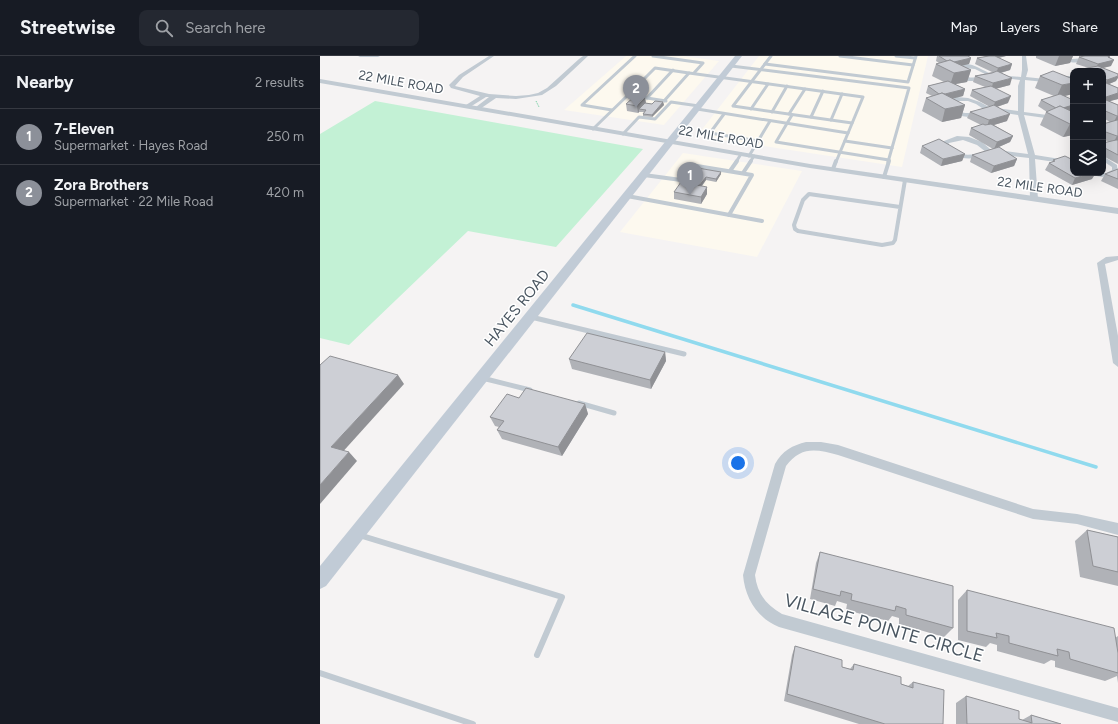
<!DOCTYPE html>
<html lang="en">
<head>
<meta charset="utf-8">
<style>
	:root { --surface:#171b24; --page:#242831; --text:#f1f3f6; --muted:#9ea1a6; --line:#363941; --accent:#8c9099 }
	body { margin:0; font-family:Figtree,sans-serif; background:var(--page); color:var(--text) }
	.controls { position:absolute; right:12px; top:12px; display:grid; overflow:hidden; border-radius:8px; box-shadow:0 4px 16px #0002 }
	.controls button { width:36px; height:36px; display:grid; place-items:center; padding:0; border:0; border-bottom:1px solid var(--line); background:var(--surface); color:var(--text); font:20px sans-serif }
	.you { position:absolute; left:418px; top:407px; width:14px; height:14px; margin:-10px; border:3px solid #fff; border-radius:50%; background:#1a73e8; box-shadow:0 0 0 6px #1a73e833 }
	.badge { display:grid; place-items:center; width:26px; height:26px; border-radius:50%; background:var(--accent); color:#fff; font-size:13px; font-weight:700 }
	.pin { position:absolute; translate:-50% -33px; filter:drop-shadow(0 1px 2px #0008) }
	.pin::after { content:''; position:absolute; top:21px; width:14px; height:12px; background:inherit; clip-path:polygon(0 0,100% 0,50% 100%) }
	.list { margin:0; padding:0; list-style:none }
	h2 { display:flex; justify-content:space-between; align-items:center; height:52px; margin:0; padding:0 16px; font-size:17px }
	h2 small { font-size:13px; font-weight:400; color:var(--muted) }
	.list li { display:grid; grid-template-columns:26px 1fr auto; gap:12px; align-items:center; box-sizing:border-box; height:56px; padding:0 16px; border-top:1px solid var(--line) }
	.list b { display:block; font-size:15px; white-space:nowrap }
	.list p { margin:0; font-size:13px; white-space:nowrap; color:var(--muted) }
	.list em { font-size:13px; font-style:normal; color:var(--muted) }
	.icon { flex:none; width:22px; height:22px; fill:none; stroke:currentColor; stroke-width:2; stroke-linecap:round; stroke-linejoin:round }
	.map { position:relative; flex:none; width:798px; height:668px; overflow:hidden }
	header { display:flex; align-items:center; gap:24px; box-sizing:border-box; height:56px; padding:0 20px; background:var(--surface); border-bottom:1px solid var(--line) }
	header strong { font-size:19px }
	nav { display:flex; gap:22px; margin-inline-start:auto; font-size:14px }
	.search { width:280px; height:36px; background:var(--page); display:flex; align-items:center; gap:10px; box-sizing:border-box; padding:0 14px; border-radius:8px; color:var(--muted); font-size:15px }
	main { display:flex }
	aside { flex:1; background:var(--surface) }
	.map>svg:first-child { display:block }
	.commercial { fill:#fdf9ef }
	.green { fill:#c3f1d5 }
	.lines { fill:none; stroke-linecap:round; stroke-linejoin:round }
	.stream { stroke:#90daee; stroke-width:3.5 }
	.path { stroke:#7ad0a6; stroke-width:1; stroke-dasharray:1.5 1; stroke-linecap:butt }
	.service-far3 { stroke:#c1cad2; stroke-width:3 }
	.service-far2 { stroke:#c1cad2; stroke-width:4 }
	.service-far1 { stroke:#c1cad2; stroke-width:5 }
	.service { stroke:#c1cad2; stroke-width:6 }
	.minor { fill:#c1cad2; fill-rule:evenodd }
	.tertiary { fill:#c1cad2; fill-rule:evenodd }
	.secondary { fill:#c1cbd6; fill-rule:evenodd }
	.wall { fill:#b0b2b7 }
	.shaded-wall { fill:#909195 }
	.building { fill:#cdcfd5; stroke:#909195 }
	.labels { text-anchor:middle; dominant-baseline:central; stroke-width:3; stroke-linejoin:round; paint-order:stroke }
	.far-street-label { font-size:13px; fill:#4a5661; stroke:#fff }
	.street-label { font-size:15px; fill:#4a5661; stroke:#fff }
	.near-street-label { font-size:18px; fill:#4a5661; stroke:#fff }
</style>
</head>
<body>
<header>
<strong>Streetwise</strong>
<div class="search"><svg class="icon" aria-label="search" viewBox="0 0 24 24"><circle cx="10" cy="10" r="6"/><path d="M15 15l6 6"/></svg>Search here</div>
<nav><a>Map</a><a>Layers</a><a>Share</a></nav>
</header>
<main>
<aside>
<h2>Nearby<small>2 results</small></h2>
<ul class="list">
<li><span class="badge">1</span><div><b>7-Eleven</b><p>Supermarket · Hayes Road</p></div><em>250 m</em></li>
<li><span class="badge">2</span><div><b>Zora Brothers</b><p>Supermarket · 22 Mile Road</p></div><em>420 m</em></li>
</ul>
</aside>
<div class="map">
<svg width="798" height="668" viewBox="0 0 798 668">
	<rect width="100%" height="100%" fill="#f5f3f3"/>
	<g class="commercial">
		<polygon points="306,0 363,0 399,5 344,69 244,54"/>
		<polygon points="439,0 608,0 582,111 377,80"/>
		<polygon points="363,97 482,115 437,201 300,176"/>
	</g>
	<polygon class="green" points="55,45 323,93 236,191 148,175 29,289 0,282 0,78"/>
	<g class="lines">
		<polyline class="stream" points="253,249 776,411"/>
		<polyline class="path" points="216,45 219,51"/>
		<g class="service-far3">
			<polyline points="333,0 383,7 374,17"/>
			<polyline points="451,0 413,50 532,67"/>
			<polyline points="520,0 593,9"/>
			<polyline points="576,0 595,2"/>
			<polyline points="445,8 588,26 596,0"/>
			<polyline points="411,10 589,32 568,106"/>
			<polyline points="308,39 335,12 369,17"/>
			<polyline points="327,42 353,14"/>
			<polyline points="344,45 369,17 543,41 516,106"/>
			<polyline points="377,53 528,77"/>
			<polyline points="431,53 448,28"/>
			<polyline points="292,54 262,49 315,0"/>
			<polyline points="452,56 467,30"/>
			<polyline points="404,58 390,77 438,85 429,100"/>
			<polyline points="469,58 485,33"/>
			<polyline points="472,59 456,86 569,104"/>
			<polyline points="491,61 503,35"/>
			<polyline points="511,64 522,38"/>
			<polyline points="273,73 308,39 346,45"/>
			<polyline points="303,78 319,61 335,63 351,46 379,50"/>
			<polyline points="438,85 450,65"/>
			<polyline points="525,85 572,92"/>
			<polyline points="416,106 421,98"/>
			<polyline points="430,106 434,100"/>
		</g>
		<g class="service-far2">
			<polyline points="513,113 516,105"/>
			<polyline points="410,115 417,105"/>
			<polyline points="423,117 431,105"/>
			<polyline points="324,119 361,124 371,109 432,119 409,159"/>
			<polyline points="564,121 569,105"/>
			<polyline points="307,140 442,165"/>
			<polyline points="580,151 489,138 483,144 474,169 475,173 478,175 562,189 573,187 575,184 585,124"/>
		</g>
		<g class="service-far1">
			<polyline points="211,261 364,298"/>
			<polyline points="162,322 210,334"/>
			<polyline points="259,347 294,357"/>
		</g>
		<g class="service">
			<polyline points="39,479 242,541 217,599"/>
			<polyline points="0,617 153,668"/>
		</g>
		<g class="minor">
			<polygon points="38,0 60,0 58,1 40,1"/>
			<polygon points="169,0 174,0 143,21 135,30 169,38 196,40 209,39 218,37 227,32 259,3 263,0 268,0 236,30 222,39 196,43 176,42 160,53 156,53 156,51 169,41 166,41 150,51 146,51 146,49 160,40 131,32 129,29 139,19"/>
			<path d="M702,0H706L708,14L706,21L735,24L744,20H753V24H745L739,26L753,33V37L742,33L734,27L705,24L704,56L743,61L753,68V73L739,64L704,59L715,99L753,105V111L748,108L715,103L718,143L714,145L710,143L709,102L667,97V99C651,105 633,104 622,90L624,85L637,80L649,81L662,86L670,93L708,98L698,59L665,54L656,48L648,45H637L630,48C634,59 652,58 662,55L665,57C653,65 633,60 624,50L625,46L637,41L648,42L660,46L669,51L698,55V30L700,24L669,20V22C656,26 640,28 631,15C646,0 658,13 672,18C681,20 692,20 701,21L702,14ZM643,12L655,13L667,19C657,22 645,24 637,15ZM643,84L657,89L666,96C651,99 640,102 628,90L629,87Z"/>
			<path d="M735,0H741L752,3L764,2L765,0H769L770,3C760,9 744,7 735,0Z"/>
			<polygon points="783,100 797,109 798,117 782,121 765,118 764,117 786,117 792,114 792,111 783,105"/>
			<polygon points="798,200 798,204 785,208 798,280 798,311 793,307 777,207 786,201"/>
			<path d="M486,386H501L518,389L713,453L757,458L798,467V479L757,468L713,463L518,399C496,393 481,390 466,410L435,519C437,537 446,549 462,558L798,652V666L459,571C437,562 425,542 423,519L455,408C462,395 473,389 486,386Z"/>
		</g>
		<polygon class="tertiary" points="0,23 490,108 798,152 798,158 490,112 0,27"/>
		<polygon class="secondary" points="415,0 422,0 6,530 0,533 0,510"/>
	</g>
	<g class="wall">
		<polygon points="617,0 648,0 651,2 649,8 642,9 651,14 647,26 635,28 645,33 643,40 632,42 645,49 641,62 622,66 602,55 606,42 612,40 606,37 608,30 624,26 612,20 616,8 619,7 616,5"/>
		<polygon points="663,0 686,0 679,2 692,8 690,14 681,17 690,29 675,33 688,47 677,51 687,65 674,69 693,80 690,86 679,91 697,103 694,110 671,117 650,106 652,99 673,93 649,79 651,72 661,69 647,62 650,56 670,51 650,40 652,34 665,31 653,26 655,20 672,16 655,8 657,2 665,1"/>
		<polygon points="716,0 753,0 750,7 735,10 716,2"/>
		<polygon points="759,1 790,1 791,10 782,12 796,25 789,28 798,32 798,43 789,45 798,49 798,108 783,100 783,87 789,86 783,83 783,68 790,66 783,62 783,15 761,15 762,13 769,12 756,8"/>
		<polygon points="733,15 753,38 744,40 750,55 753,79 743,81 720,69 726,56 727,56 718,50 721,44 734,40 715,32 720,20"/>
		<polygon points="325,42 326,47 332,48 343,46 344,49 332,61 323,60 323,58 324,56 319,56 318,57 307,55 306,48"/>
		<polygon points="602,90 645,98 642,105 621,110 600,97"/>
		<polygon points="733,104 772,123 752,129 725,114 729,107 732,106"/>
		<polygon points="798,113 798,133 781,125 785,118"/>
		<polygon points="367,118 401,118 396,126 386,124 382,130 387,138 381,148 354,143 354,136 371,128 375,122 367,120"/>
		<polygon points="345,296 346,305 331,333 252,313 249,303"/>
		<polygon points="199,342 265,348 268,358 242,400 182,383 177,374 179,371 175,370 170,361"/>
		<polygon points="767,474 798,481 798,530 760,521 755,485"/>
		<polygon points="500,496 633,572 624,581 579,568 579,562 572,560 568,565 526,554 527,548 517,545 515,550 490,543 496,507"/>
		<polygon points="647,534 795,582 798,580 798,627 797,620 785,625 735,611 735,605 731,604 724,608 677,595 677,589 670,587 666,591 638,584 638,544"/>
		<polygon points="475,590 522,611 530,613 534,608 581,628 588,630 593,626 623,668 539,668 464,645 472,599"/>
		<polygon points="646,640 699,663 702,664 711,659 741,668 636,668 636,647"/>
	</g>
	<g class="shaded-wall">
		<polygon points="673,0 686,0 672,3"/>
		<polygon points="739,0 753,0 750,7 735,10"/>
		<polygon points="788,1 790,1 787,5 794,4 791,10 775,14 778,8"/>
		<polygon points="651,2 649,8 628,13 630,7"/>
		<polygon points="692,8 690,14 676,18 678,12"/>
		<polygon points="651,14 647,26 630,29 634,17"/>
		<polygon points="798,20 798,22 796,25 784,30 787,24"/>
		<polygon points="692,22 690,29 671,34 673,27"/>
		<polygon points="753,27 753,38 736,42 742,29"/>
		<polygon points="645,33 643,40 620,46 622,39"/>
		<polygon points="798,37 798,43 783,47 786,41"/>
		<polygon points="691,40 688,47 673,52 675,46"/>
		<polygon points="325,42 326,48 319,53 319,56 318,57 317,50"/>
		<polygon points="343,46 344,49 332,61 332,59"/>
		<polygon points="645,49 641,62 622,66 625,53"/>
		<polygon points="753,49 753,55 735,60 738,53"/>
		<polygon points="690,58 687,65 667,71 669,64"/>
		<polygon points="797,60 798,60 798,65 793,67"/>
		<polygon points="753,67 753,79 743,81 750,68"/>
		<polygon points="693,80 690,86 674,93 677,86"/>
		<polygon points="797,80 798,80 798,86 793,87"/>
		<polygon points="645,98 642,105 621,110 623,103"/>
		<polygon points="697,103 694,110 671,117 674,110"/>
		<polygon points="401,116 401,118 396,126 396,123"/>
		<polygon points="773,117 776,117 772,123 752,129 755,122"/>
		<polygon points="386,121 386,124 377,136 377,133"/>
		<polygon points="387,131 387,138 381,148 381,141"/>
		<polygon points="345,296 346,305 331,333 330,324"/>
		<polygon points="78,319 84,328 19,400 11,391"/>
		<polygon points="265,348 268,358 242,400 238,391"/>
		<polygon points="29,396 37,405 0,448 0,429"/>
	</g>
	<g class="building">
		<polygon points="619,0 648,0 651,2 634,6 630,4 627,5"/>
		<polygon points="669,0 675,0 692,8 678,12 657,2"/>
		<polygon points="765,0 787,0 790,1 788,1 794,4 778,8 759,1"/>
		<polygon points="630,4 651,14 634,17 616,8"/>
		<polygon points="778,10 798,18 798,20 787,24 783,22 783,15 766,15 762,13"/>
		<polygon points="677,15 692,22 673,27 655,20 672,17"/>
		<polygon points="733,15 753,23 753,27 742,29 720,20"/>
		<polygon points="628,25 645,33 625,38 622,37 619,38 608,30"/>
		<polygon points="786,27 798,32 798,37 786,41 783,39 783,28"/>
		<polygon points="671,30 691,40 675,46 652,34"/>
		<polygon points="622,37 645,49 625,53 606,42"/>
		<polygon points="740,38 753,44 753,49 743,52 740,50 736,52 721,44"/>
		<polygon points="315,40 325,42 317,50 306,48"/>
		<polygon points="783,44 786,44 798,49 798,60 797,60 783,54"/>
		<polygon points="335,45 343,46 332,59 323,58 326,54 319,53 325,47 332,48"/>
		<polygon points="674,49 690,58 669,64 650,56 668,51"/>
		<polygon points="740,50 753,56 753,67 750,68 726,56"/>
		<polygon points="797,64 798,64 798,80 797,80 783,75 783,68"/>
		<polygon points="663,68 665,69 671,68 693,80 677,86 651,72"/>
		<polygon points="619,83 645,98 623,103 602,90"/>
		<polygon points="796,84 798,84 798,99 783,91 783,87"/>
		<polygon points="679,91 697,103 674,110 652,99"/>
		<polygon points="745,100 753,104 753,117 773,117 755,122 729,107 735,105 733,104"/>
		<polygon points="372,111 401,116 396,123 386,121 380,129 371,128 377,120 367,118"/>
		<polygon points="798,113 798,123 785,118"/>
		<polygon points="361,126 387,131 381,141 354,136"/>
		<polygon points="267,277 345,296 330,324 249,303"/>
		<polygon points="10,300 78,319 11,391 29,396 0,429 0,309"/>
		<polygon points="206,332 265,348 238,391 177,374 184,365 170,361 187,338 199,342"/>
		<polygon points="767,474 798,481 798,516 773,510"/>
		<polygon points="500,496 633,530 633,572 586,559 586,553 576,550 575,555 531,544 532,538 521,535 520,540 493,533"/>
		<polygon points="647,534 794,572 798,597 798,617 750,603 749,596 737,593 738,600 689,587 689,580 676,577 677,582 647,575"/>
		<polygon points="475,590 522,604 522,611 533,614 534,608 581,621 581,628 593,632 593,626 624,634 623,668 565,668 467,638"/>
		<polygon points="646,640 699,655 699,663 712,667 711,659 741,668 647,668"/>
	</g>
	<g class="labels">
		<g class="far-street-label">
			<text transform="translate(81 26) rotate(10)">22 MILE ROAD</text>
			<text transform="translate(401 81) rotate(10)">22 MILE ROAD</text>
			<text transform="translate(720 131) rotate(8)">22 MILE ROAD</text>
		</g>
		<g class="street-label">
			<text transform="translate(197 252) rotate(-51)">HAYES ROAD</text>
		</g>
		<g class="near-street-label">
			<text transform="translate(564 572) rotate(16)">VILLAGE POINTE CIRCLE</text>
		</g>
	</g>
</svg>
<div class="controls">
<button>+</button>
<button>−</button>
<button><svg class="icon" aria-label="layers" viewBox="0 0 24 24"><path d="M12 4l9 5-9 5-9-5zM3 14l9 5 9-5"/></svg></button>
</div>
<div class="you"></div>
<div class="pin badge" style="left:370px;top:139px">1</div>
<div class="pin badge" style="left:316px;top:52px">2</div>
</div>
</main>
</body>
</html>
